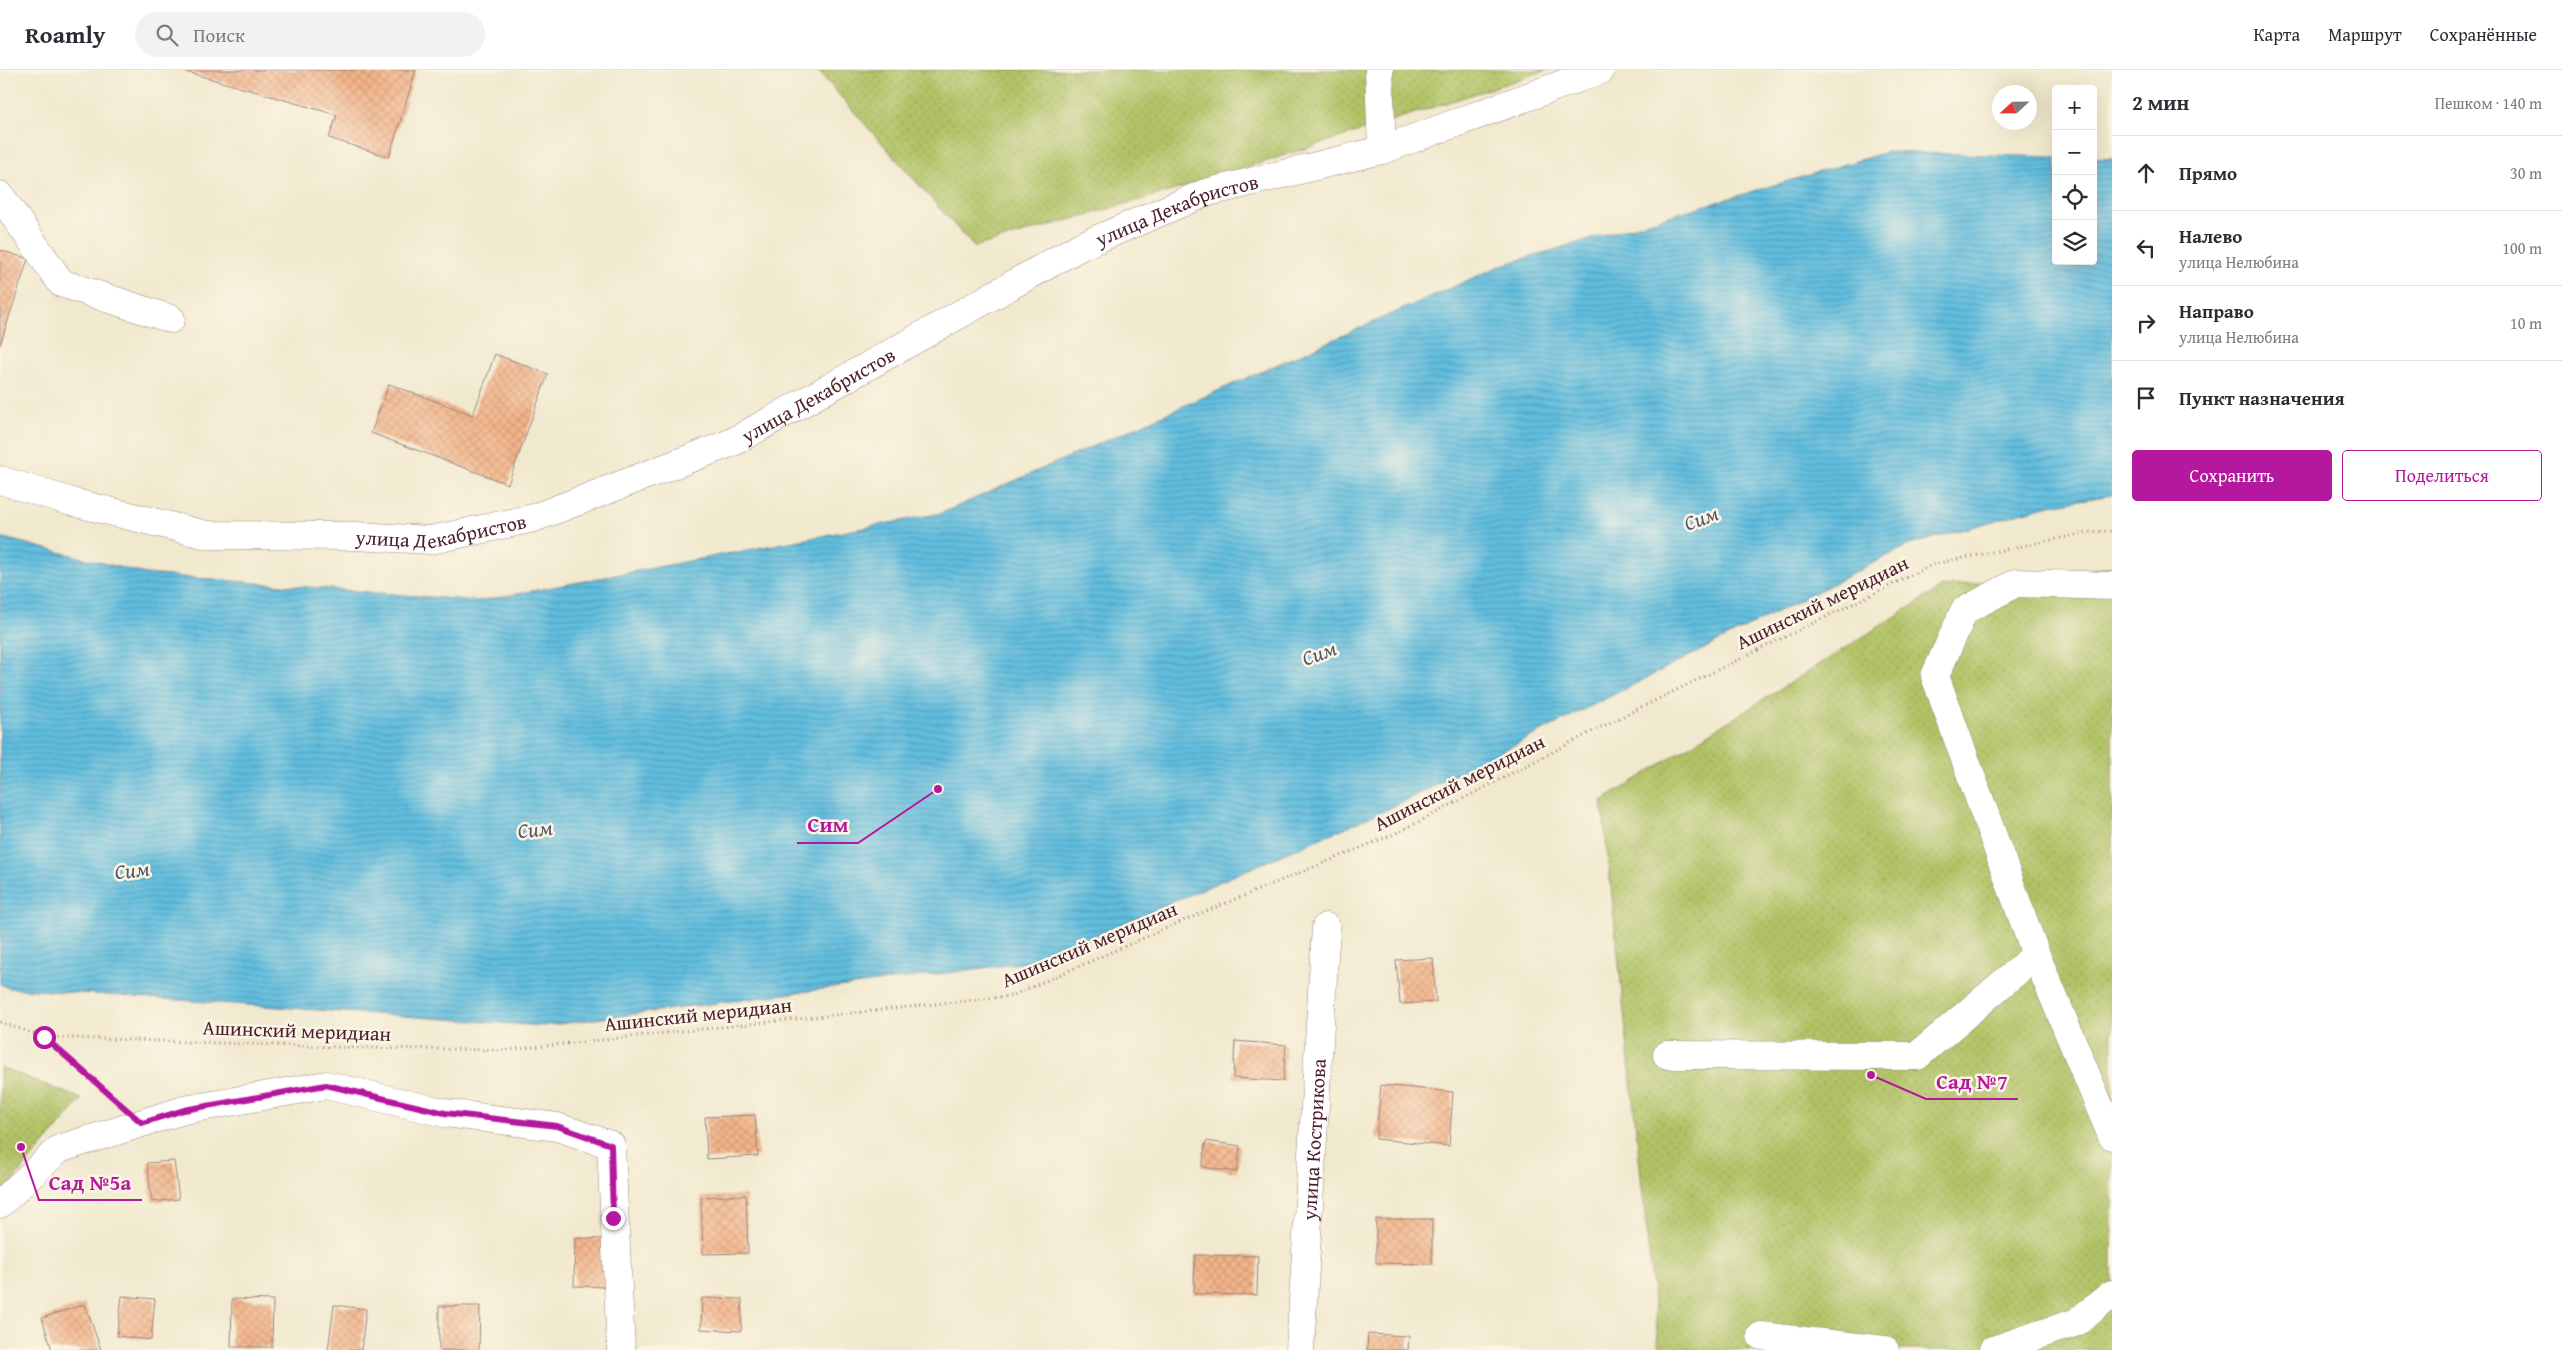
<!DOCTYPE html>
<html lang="ru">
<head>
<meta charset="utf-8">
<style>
	:root { --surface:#fff; --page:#f2f2f3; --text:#2b2b33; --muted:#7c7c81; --line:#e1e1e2; --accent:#b5179e }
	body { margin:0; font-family:"Gentium Book Plus",serif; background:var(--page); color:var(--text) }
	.controls { position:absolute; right:15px; top:15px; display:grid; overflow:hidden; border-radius:5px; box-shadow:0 5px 20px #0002 }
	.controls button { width:45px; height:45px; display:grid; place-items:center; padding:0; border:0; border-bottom:1px solid var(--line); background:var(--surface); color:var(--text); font:25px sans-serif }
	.compass { position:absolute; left:1992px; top:15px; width:45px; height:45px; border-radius:50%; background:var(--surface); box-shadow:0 5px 20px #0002; rotate:248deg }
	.stop { position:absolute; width:15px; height:15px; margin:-11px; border:4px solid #b5179e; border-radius:50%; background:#fff }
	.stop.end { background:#b5179e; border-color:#fff; box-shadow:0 1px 5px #0008 }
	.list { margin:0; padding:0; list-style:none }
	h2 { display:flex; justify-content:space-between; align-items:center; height:65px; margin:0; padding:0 20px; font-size:21px }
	h2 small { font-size:16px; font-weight:400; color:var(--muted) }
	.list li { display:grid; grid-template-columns:32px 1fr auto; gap:15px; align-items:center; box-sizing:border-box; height:75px; padding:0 20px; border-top:1px solid var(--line) }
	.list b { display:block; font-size:19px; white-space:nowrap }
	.list p { margin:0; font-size:16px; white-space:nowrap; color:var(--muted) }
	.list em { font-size:16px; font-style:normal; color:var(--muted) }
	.actions { display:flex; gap:10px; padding:15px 20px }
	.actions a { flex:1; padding:11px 0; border:1px solid var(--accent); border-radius:5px; text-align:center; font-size:18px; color:var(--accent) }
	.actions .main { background:var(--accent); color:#fff }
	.icon { flex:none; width:28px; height:28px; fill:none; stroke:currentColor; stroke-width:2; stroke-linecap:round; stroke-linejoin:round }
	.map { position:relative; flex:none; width:2112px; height:1280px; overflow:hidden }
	header { display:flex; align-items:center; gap:30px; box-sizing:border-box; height:70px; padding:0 25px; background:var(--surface); border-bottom:1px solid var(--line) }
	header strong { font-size:24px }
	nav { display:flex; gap:28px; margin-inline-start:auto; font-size:18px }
	.search { width:350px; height:45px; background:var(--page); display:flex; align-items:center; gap:12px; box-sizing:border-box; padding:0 18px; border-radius:28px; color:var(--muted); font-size:19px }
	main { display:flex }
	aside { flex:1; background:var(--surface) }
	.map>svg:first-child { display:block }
	.garden { fill:url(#garden-dots); stroke:#7d7048 }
	.water { fill:url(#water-rules); stroke:#566e85 }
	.building { fill:url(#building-cross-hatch) }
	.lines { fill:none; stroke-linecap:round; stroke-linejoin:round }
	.minor-casing { stroke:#9e847c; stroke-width:29 }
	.path { stroke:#9e847c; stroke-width:3; stroke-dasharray:1 4; stroke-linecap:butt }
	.minor { stroke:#fff; stroke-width:28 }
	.route { stroke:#b5179e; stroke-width:6 }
	.labels { text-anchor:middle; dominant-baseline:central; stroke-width:5; stroke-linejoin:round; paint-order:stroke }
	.street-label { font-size:20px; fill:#4a1f2b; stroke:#fcf5e5 }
	.water-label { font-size:21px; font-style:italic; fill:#52576a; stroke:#fcf5e5 }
	.leader { fill:none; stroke:#b5179e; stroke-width:2 }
	.callout-dot { fill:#b5179e; stroke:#fcf5e5; stroke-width:2 }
	.callout-label { font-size:21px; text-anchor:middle; font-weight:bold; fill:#b5179e; stroke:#fcf5e5; stroke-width:5; stroke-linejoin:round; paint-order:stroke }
</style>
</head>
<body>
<header>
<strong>Roamly</strong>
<div class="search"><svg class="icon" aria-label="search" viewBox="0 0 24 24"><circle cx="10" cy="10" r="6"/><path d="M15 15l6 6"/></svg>Поиск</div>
<nav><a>Карта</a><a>Маршрут</a><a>Сохранённые</a></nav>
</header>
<main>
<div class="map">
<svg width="2112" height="1280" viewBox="0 0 2112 1280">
	<defs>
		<pattern id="garden-dots" width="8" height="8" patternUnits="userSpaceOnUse" patternTransform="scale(1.25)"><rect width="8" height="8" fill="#b0c265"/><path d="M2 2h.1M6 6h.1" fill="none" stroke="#99a658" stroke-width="1.8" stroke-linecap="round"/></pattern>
		<pattern id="water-rules" width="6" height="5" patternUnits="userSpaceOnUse" patternTransform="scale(1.25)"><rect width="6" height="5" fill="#61bedf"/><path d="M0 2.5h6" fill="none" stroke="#529ab5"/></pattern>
		<pattern id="building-cross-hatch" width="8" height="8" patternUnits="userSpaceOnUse" patternTransform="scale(1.25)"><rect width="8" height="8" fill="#f3b489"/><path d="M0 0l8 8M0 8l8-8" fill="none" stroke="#d29a76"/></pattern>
	</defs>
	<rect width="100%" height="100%" fill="#fcf5e5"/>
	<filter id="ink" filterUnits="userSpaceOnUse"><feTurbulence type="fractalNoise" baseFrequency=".02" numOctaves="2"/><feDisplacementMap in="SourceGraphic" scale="10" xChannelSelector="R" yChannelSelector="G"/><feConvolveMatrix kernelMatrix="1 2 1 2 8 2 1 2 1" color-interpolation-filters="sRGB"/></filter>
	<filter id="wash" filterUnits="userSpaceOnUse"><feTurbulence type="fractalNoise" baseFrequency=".0096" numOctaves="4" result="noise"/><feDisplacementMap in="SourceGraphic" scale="20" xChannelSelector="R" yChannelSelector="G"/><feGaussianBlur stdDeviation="1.12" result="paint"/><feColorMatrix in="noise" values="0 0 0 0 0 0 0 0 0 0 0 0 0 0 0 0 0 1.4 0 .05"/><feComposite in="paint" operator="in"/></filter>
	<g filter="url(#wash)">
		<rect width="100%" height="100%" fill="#f1e9ce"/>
		<g class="garden">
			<polygon points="817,0 1548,0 1196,114 974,177"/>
			<polygon points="2112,497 2112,1280 1659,1280 1602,731 1942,517"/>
			<polygon points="0,997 82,1029 0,1126"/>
		</g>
		<polygon class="water" points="1887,82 2056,87 2056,191 2093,191 2093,88 2112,89 2112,425 2049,435 1909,475 1388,739 1036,891 543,956 9,918 0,914 0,467 146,504 479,531 942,443 1502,195"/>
		<g id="blocks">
			<g class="building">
				<polygon points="180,0 416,0 389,87 329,68 337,45"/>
				<polygon points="0,180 28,189 0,275"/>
				<polygon points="495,284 548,304 508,414 371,363 389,314 473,345"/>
				<polygon points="1433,888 1436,932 1400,934 1396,890"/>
				<polygon points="1235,971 1286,975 1283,1011 1233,1008"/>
				<polygon points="1381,1015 1453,1022 1449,1076 1376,1069"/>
				<polygon points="755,1045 758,1086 707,1089 705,1047"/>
				<polygon points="1206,1071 1240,1076 1237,1102 1202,1097"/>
				<polygon points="174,1091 179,1129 152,1132 147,1093"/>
				<polygon points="746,1125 748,1183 703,1184 701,1127"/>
				<polygon points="1376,1149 1432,1149 1432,1194 1376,1193"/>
				<polygon points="575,1168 608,1169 607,1217 574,1216"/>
				<polygon points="1195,1185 1258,1186 1257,1225 1194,1224"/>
				<polygon points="122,1226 155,1229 151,1270 117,1266"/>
				<polygon points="702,1228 742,1229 741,1261 701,1259"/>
				<polygon points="232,1229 273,1230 272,1277 231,1277"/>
				<polygon points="85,1234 101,1280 52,1280 42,1248"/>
				<polygon points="334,1235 366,1239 361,1280 328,1280"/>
				<polygon points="439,1236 480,1236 479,1280 439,1280"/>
				<polygon points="1368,1264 1409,1266 1408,1280 1367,1280"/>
			</g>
		</g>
	</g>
	<g filter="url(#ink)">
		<use href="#blocks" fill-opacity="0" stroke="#9e847c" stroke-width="1"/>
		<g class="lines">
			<g class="minor-casing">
				<g id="minor">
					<polyline points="1379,0 1382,80"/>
					<polyline points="0,125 61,213 171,249"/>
					<path id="s1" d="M0,410L72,432L207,465L355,466L431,470L534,448L733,372L1081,176L1205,123L1382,80L1601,0"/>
					<polyline points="2112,516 2016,513 1964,541 1935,606 2036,885 2112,1066"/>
					<polyline points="1667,985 1917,986 2036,885"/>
					<polyline points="0,1134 59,1079 184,1040 326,1015 445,1043 557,1057 611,1075 621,1280"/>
					<polyline points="1761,1266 1885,1280"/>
					<path id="s2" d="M1300,1280L1326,857"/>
					<polyline points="1993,1280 2077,1252 2112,1224"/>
				</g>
			</g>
			<g class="path">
				<polyline points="0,952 44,967 367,978 507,980 1011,926 1185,850 1399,762 1599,658 1934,494 2090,462 2112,461"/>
				<polyline points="45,968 116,1029"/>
			</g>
			<use href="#minor" class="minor"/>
		</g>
	</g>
	<g class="lines" filter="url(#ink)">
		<polyline class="route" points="44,967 142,1053 184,1040 326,1015 445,1043 557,1056 611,1075 613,1148"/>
	</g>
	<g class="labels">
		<g class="street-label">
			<text stroke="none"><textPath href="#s1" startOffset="1259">улица Декабристов</textPath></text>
			<text stroke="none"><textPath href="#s1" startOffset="854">улица Декабристов</textPath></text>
			<text stroke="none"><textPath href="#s1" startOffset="449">улица Декабристов</textPath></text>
			<text transform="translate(1822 532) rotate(-26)">Ашинский меридиан</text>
			<text transform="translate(1459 712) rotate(-27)">Ашинский меридиан</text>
			<text transform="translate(1089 874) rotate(-23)">Ашинский меридиан</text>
			<text transform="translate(698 944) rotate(-6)">Ашинский меридиан</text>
			<text transform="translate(297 960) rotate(2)">Ашинский меридиан</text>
			<text stroke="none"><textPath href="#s2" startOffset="211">улица Кострикова</textPath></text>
		</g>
		<g class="water-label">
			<text transform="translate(1701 448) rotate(-20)">Сим</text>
			<text transform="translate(1319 583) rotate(-20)">Сим</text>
			<text transform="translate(535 759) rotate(-6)">Сим</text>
			<text transform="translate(132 800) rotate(-6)">Сим</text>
		</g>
	</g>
	<path class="leader" d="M938 719L858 773H797M1871 1005L1926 1029H2018M21 1077L39 1130H142"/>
	<g class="callout-dot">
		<circle cx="938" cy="719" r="5"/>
		<circle cx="1871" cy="1005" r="5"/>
		<circle cx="21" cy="1077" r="5"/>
	</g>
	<g class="callout-label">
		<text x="828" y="762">Сим</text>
		<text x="1972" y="1019">Сад №7</text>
		<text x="90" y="1120">Сад №5а</text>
	</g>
</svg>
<div class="controls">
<button>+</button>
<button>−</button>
<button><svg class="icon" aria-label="locate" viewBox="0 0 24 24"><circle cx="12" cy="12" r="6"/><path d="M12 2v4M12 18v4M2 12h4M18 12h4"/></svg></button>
<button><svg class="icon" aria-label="layers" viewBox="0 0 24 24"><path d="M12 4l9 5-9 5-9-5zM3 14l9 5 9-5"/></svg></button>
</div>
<svg class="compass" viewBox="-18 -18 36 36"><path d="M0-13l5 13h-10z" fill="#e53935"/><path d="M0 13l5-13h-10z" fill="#7c7c81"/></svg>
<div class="stop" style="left:44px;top:967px"></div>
<div class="stop end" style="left:613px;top:1148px"></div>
</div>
<aside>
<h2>2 мин<small>Пешком · 140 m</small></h2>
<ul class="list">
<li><svg class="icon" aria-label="ahead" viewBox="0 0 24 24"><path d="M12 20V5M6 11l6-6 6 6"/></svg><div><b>Прямо</b></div><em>30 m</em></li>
<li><svg class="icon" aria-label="left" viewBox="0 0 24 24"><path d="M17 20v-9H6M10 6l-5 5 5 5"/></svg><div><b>Налево</b><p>улица Нелюбина</p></div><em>100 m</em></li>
<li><svg class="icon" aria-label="right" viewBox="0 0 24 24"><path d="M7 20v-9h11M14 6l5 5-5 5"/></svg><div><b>Направо</b><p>улица Нелюбина</p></div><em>10 m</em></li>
<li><svg class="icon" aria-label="arrive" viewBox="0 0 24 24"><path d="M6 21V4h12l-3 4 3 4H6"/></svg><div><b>Пункт назначения</b></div></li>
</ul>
<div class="actions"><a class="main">Сохранить</a><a>Поделиться</a></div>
</aside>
</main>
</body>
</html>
